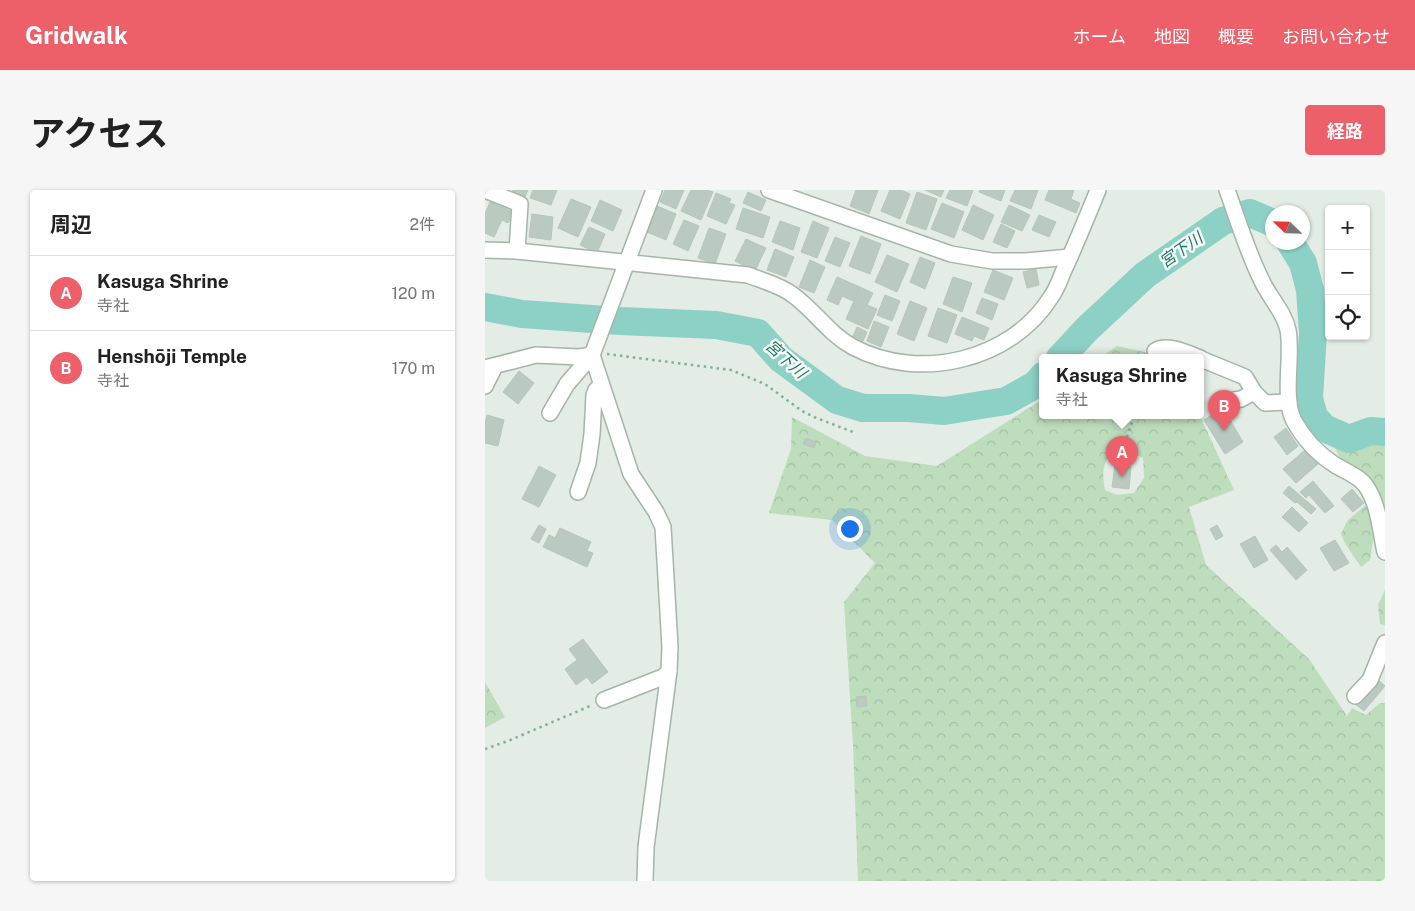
<!DOCTYPE html>
<html lang="ja">
<head>
<meta charset="utf-8">
<style>
	:root { --surface:#fff; --page:#f6f6f6; --text:#222; --muted:#767676; --line:#e0e0e0; --accent:#ed606a }
	body { margin:0; font-family:"Public Sans","Noto Sans JP",sans-serif; background:var(--page); color:var(--text) }
	.controls { position:absolute; right:15px; top:15px; display:grid; overflow:hidden; border-radius:5px; box-shadow:0 1px 4px #0004 }
	.controls button { width:45px; height:45px; display:grid; place-items:center; padding:0; border:0; border-bottom:1px solid var(--line); background:var(--surface); color:var(--text); font:25px sans-serif }
	.compass { position:absolute; left:780px; top:15px; width:45px; height:45px; border-radius:50%; background:var(--surface); box-shadow:0 1px 4px #0004; rotate:293deg }
	.you { position:absolute; left:364px; top:338px; width:18px; height:18px; margin:-12px; border:4px solid #fff; border-radius:50%; background:#1a73e8; box-shadow:0 0 0 8px #1a73e833 }
	.badge { display:grid; place-items:center; width:32px; height:32px; border-radius:50%; background:var(--accent); color:#fff; font-size:16px; font-weight:700 }
	.pin { position:absolute; translate:-50% -41px; filter:drop-shadow(0 1px 2px #0008) }
	.pin::after { content:''; position:absolute; top:26px; width:18px; height:15px; background:inherit; clip-path:polygon(0 0,100% 0,50% 100%) }
	.popup { position:absolute; left:554px; top:164px; width:165px; height:65px; box-sizing:border-box; display:grid; place-content:center; border-radius:5px; background:var(--surface); filter:drop-shadow(0 1px 4px #0005); font-size:16px; white-space:nowrap; color:var(--muted) }
	.popup b { font-size:19px; color:var(--text) }
	.popup::after { content:''; position:absolute; left:50%; top:100%; margin-left:-10px; border:10px solid transparent; border-top-color:var(--surface) }
	.list { margin:0; padding:0; list-style:none }
	h2 { display:flex; justify-content:space-between; align-items:center; height:65px; margin:0; padding:0 20px; font-size:21px }
	h2 small { font-size:16px; font-weight:400; color:var(--muted) }
	.list li { display:grid; grid-template-columns:32px 1fr auto; gap:15px; align-items:center; box-sizing:border-box; height:75px; padding:0 20px; border-top:1px solid var(--line) }
	.list b { display:block; font-size:19px; white-space:nowrap }
	.list p { margin:0; font-size:16px; white-space:nowrap; color:var(--muted) }
	.list em { font-size:16px; font-style:normal; color:var(--muted) }
	.icon { flex:none; width:28px; height:28px; fill:none; stroke:currentColor; stroke-width:2; stroke-linecap:round; stroke-linejoin:round }
	.map { position:relative; flex:none; width:900px; height:691px; overflow:hidden; border-radius:5px }
	header { display:flex; align-items:center; gap:30px; box-sizing:border-box; height:70px; padding:0 25px; background:var(--accent); color:#fff }
	header strong { font-size:24px }
	nav { display:flex; gap:28px; margin-inline-start:auto; font-size:18px }
	.intro { display:flex; align-items:center; justify-content:space-between; box-sizing:border-box; height:120px; padding:0 30px }
	h1 { margin:0; font-size:35px }
	.button { padding:12px 22px; border-radius:5px; background:var(--accent); color:#fff; font-size:18px; font-weight:700 }
	main { display:flex; gap:30px; padding:0 30px }
	aside { flex:1; background:var(--surface); border-radius:5px; box-shadow:0 1px 4px #0004 }
	.map>svg:first-child { display:block }
	.forest { fill:url(#forest-crowns); fill-rule:evenodd }
	.lines { fill:none; stroke-linecap:round; stroke-linejoin:round }
	.river { stroke:#8dd0c5; stroke-width:28 }
	.building { fill:#bbcac0; stroke:#b6c6ba }
	.minor-casing { stroke:#a6b4aa; stroke-width:18 }
	.path { stroke:#85af94; stroke-width:2.5; stroke-dasharray:2.5 4; stroke-linecap:butt }
	.minor { stroke:#fff; stroke-width:15 }
	.labels { text-anchor:middle; dominant-baseline:central; stroke-width:5; stroke-linejoin:round; paint-order:stroke }
	.water-label { font-size:16px; font-style:italic; fill:#1f786a; stroke:#f4f9f5 }
</style>
</head>
<body>
<header>
<strong>Gridwalk</strong>
<nav><a>ホーム</a><a>地図</a><a>概要</a><a>お問い合わせ</a></nav>
</header>
<div class="intro"><h1>アクセス</h1><a class="button">経路</a></div>
<main>
<aside>
<h2>周辺<small>2件</small></h2>
<ul class="list">
<li><span class="badge">A</span><div><b>Kasuga Shrine</b><p>寺社</p></div><em>120 m</em></li>
<li><span class="badge">B</span><div><b>Henshōji Temple</b><p>寺社</p></div><em>170 m</em></li>
</ul>
</aside>
<div class="map">
<svg width="900" height="691" viewBox="0 0 900 691">
	<defs>
		<pattern id="forest-crowns" width="20" height="18" patternUnits="userSpaceOnUse" patternTransform="scale(1.25)"><rect width="20" height="18" fill="#beddbd"/><path d="M2 6a3 3 0 1 1 6 0M12 15a3 3 0 1 1 6 0" fill="none" stroke="#a3bfa3"/></pattern>
	</defs>
	<rect width="100%" height="100%" fill="#e3ece5"/>
	<g class="forest">
		<polygon points="632,156 664,163 666,168 615,168"/>
		<path d="M558,209V226H716V209L720,211L716,228L749,300L704,317L721,375L824,469L862,526L867,518L881,525L895,513H900V691H373L368,555L359,412L390,373L347,330L284,323L306,259L307,227L380,266L452,276ZM638,258L658,268L659,288L649,303L632,305L620,300C617,282 617,275 628,260Z"/>
		<polygon points="890,228 900,230 900,323 891,330 885,370 876,377 861,355 856,344 862,331 883,313 887,298 875,280 855,268 850,258 854,244"/>
		<polygon points="900,400 900,435 895,434 893,415"/>
		<polygon points="0,492 20,527 0,538"/>
	</g>
	<g class="lines">
		<g class="river">
			<polyline points="805,52 818,73 825,100 828,143 824,208 829,227 839,238 864,249 886,241 900,242"/>
			<polyline points="0,117 37,124 135,131 231,135 273,143 296,169 352,210 378,218 424,218 459,221 521,211 550,195 558,186"/>
			<polyline points="575,168 602,139 660,85 738,31 765,23 788,33"/>
		</g>
	</g>
	<g class="building">
		<polygon points="28,0 43,0 40,7 27,2"/>
		<polygon points="48,0 72,0 66,15 45,8"/>
		<polygon points="180,0 199,0 191,19 175,12"/>
		<polygon points="206,0 222,0 228,2 216,30 196,21"/>
		<polygon points="371,0 393,0 384,24 365,16"/>
		<polygon points="405,0 416,0 425,4 415,29 396,21"/>
		<polygon points="440,0 459,0 456,7"/>
		<polygon points="465,0 488,0 482,16 461,8"/>
		<polygon points="495,0 520,0 516,11 494,2"/>
		<polygon points="530,0 553,0 546,19 525,11"/>
		<polygon points="564,0 589,0 586,9 595,13 591,23 560,10"/>
		<polygon points="263,2 281,10 276,21 258,13"/>
		<polygon points="432,2 452,9 441,40 421,33"/>
		<polygon points="231,3 246,9 244,13 250,15 241,34 222,26"/>
		<polygon points="86,9 106,17 93,47 73,38"/>
		<polygon points="115,10 137,20 128,41 106,31"/>
		<polygon points="5,12 28,22 23,33 17,30 9,47 0,43 0,24"/>
		<polygon points="457,13 479,22 469,48 446,39"/>
		<polygon points="488,15 509,25 498,50 477,40"/>
		<polygon points="524,15 545,25 537,41 516,32"/>
		<polygon points="172,16 191,24 181,50 162,42"/>
		<polygon points="258,18 285,27 278,48 251,39"/>
		<polygon points="47,24 68,27 66,50 44,47"/>
		<polygon points="554,25 571,32 564,47 547,40"/>
		<polygon points="199,30 214,36 203,61 188,54"/>
		<polygon points="295,31 315,38 308,60 287,52"/>
		<polygon points="328,31 344,38 332,68 316,62"/>
		<polygon points="516,34 530,41 522,58 508,52"/>
		<polygon points="104,37 120,44 112,63 95,55"/>
		<polygon points="224,38 241,44 230,74 213,68"/>
		<polygon points="376,46 396,54 385,84 364,76"/>
		<polygon points="350,47 365,53 355,77 340,71"/>
		<polygon points="261,49 281,58 270,81 250,71"/>
		<polygon points="290,59 309,67 301,87 282,80"/>
		<polygon points="402,65 424,74 412,102 390,92"/>
		<polygon points="435,67 450,73 440,99 425,92"/>
		<polygon points="325,70 340,77 329,103 314,97"/>
		<polygon points="551,79 554,95 542,98 538,82"/>
		<polygon points="508,80 528,88 519,110 499,102"/>
		<polygon points="352,87 375,97 368,111 357,106 353,115 342,110"/>
		<polygon points="468,87 487,93 477,122 458,114"/>
		<polygon points="375,97 388,103 382,115 392,119 383,139 361,129"/>
		<polygon points="400,105 415,111 407,131 392,125"/>
		<polygon points="497,108 513,114 507,130 491,123"/>
		<polygon points="425,111 442,118 429,151 412,144"/>
		<polygon points="453,118 472,125 462,153 443,146"/>
		<polygon points="477,127 504,138 499,150 489,146 487,151 470,144"/>
		<polygon points="389,131 404,137 396,157 382,151"/>
		<polygon points="372,137 382,142 378,151 368,146"/>
		<polygon points="34,181 49,193 33,214 18,202"/>
		<polygon points="738,218 758,252 740,264 719,230"/>
		<polygon points="2,225 19,230 13,256 0,253 0,234"/>
		<polygon points="801,238 813,256 802,265 789,247"/>
		<polygon points="321,248 331,252 329,258 318,254"/>
		<polygon points="820,260 833,274 811,293 798,279"/>
		<polygon points="630,275 646,277 644,299 627,297"/>
		<polygon points="54,276 71,285 54,317 37,309"/>
		<polygon points="828,291 849,316 840,323 824,305 821,308 815,302"/>
		<polygon points="804,296 831,319 826,324 812,312 810,313 798,303"/>
		<polygon points="867,299 879,313 868,322 856,309"/>
		<polygon points="807,317 823,333 814,342 797,327"/>
		<polygon points="54,335 61,339 54,353 46,349"/>
		<polygon points="732,335 738,346 731,350 725,339"/>
		<polygon points="75,338 106,352 102,361 108,363 102,377 58,357 64,345 70,348"/>
		<polygon points="770,346 783,370 769,378 755,354"/>
		<polygon points="850,350 864,373 849,381 835,358"/>
		<polygon points="791,355 797,362 802,357 822,380 811,390 785,360"/>
		<polygon points="98,449 123,482 107,494 102,487 91,495 80,479 92,470 84,459"/>
		<polygon points="891,488 900,496 879,521 870,514"/>
		<polygon points="381,506 382,516 372,517 371,507"/>
	</g>
	<g class="lines">
		<g class="minor-casing">
			<g id="minor">
				<polyline points="0,0 35,14 32,61"/>
				<polyline points="284,0 466,64 507,71 541,71 585,67"/>
				<path d="M742,0C753,30 762,61 776,89C783,106 799,121 803,140C808,166 797,208 809,231C819,249 833,264 850,275C860,281 874,286 881,296C894,315 895,340 900,362"/>
				<path d="M0,60L32,61L263,85C278,91 295,95 308,105C330,121 344,144 368,157C434,192 526,171 566,107C572,99 575,89 579,80C591,54 602,27 613,0"/>
				<path d="M670,161C682,153 702,163 715,168"/>
				<polyline points="107,165 146,284 171,322 178,337 185,457 184,481 178,487 119,510"/>
				<polyline points="716,169 760,187 769,202 780,213 804,212"/>
				<polyline points="0,178 51,165 94,167 107,165"/>
				<polyline points="0,196 10,176"/>
				<polyline points="749,210 756,209 769,202"/>
				<polyline points="65,223 82,194 107,165 169,0"/>
				<polyline points="93,302 103,273 107,244 109,205 111,200 116,195"/>
				<polyline points="870,506 885,490 900,453"/>
				<polyline points="160,691 161,657 184,481"/>
			</g>
		</g>
		<g class="path">
			<polyline points="122,164 246,180 280,194 317,221 329,227 368,242"/>
			<polyline points="642,247 649,226"/>
			<polyline points="0,559 23,551 105,516"/>
		</g>
		<use href="#minor" class="minor"/>
	</g>
	<g class="labels">
		<g class="water-label">
			<text transform="translate(696 60) rotate(-35)">宮下川</text>
			<text transform="translate(301 169) rotate(42)">宮下川</text>
		</g>
	</g>
</svg>
<div class="controls">
<button>+</button>
<button>−</button>
<button><svg class="icon" aria-label="locate" viewBox="0 0 24 24"><circle cx="12" cy="12" r="6"/><path d="M12 2v4M12 18v4M2 12h4M18 12h4"/></svg></button>
</div>
<svg class="compass" viewBox="-18 -18 36 36"><path d="M0-13l5 13h-10z" fill="#e53935"/><path d="M0 13l5-13h-10z" fill="#767676"/></svg>
<div class="you"></div>
<div class="pin badge" style="left:637px;top:287px">A</div>
<div class="popup"><b>Kasuga Shrine</b>寺社</div>
<div class="pin badge" style="left:739px;top:241px">B</div>
</div>
</main>
</body>
</html>
